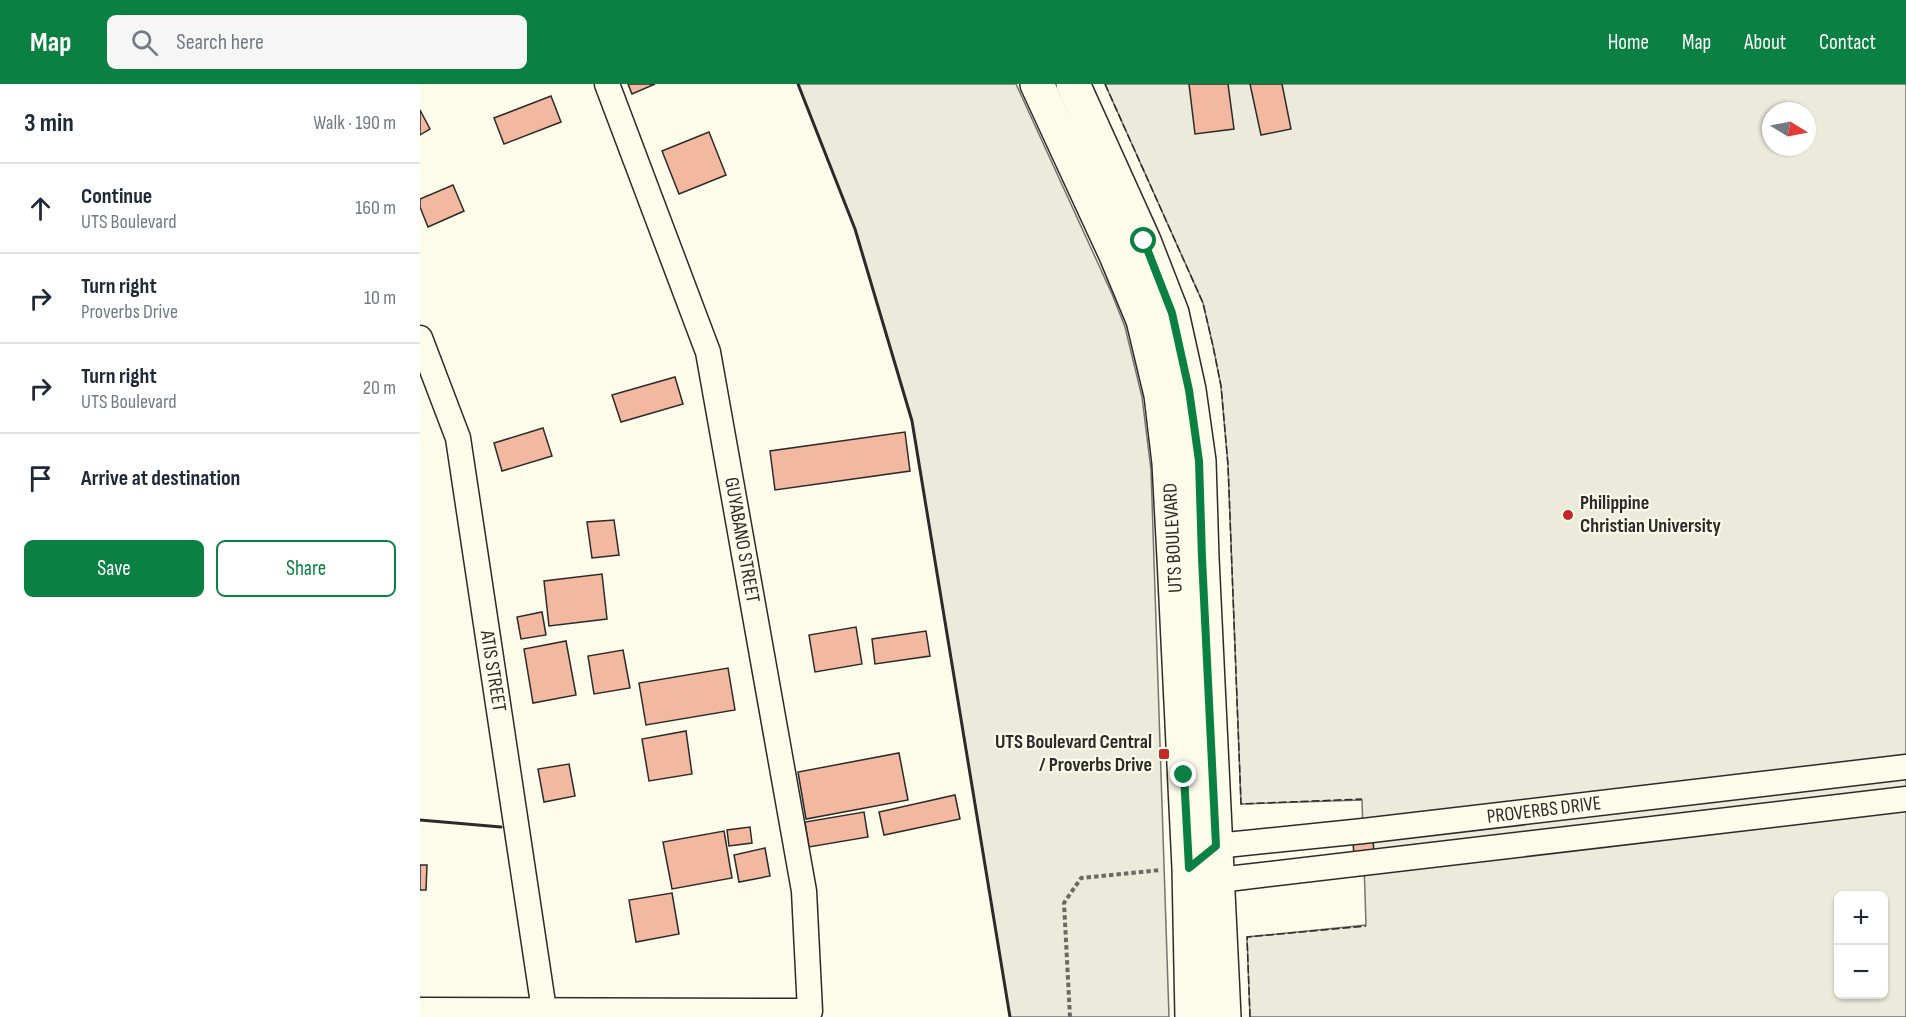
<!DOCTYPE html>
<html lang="en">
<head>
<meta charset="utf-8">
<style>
	:root { --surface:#fff; --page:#f6f6f7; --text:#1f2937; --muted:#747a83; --line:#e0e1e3; --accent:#0b8043 }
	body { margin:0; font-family:"Sofia Sans Condensed",sans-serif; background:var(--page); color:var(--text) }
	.controls { position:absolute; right:18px; bottom:18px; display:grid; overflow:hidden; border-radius:9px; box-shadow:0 2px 4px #0004 }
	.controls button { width:54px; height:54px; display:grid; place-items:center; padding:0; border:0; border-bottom:2px solid var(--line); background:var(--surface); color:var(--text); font:30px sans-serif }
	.compass { position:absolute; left:1342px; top:18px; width:54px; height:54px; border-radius:50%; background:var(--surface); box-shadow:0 2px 4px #0004; rotate:100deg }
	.stop { position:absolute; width:18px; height:18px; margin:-14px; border:4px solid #0b8043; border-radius:50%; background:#fff }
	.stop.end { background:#0b8043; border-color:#fff; box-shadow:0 2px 6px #0008 }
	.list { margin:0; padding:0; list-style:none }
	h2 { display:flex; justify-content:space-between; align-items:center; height:78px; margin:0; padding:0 24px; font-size:26px }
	h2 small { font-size:20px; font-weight:400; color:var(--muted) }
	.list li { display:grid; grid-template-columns:39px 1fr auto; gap:18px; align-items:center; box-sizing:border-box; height:90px; padding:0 24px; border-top:2px solid var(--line) }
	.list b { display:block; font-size:22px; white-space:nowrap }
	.list p { margin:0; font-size:20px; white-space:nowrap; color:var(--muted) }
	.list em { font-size:20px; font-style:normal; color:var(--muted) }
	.actions { display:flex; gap:12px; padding:18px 24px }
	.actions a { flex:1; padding:14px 0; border:2px solid var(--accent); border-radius:9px; text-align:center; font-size:21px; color:var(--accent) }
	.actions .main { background:var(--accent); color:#fff }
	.icon { flex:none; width:33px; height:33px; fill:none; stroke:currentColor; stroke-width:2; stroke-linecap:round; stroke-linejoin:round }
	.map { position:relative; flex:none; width:1486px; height:933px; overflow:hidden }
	header { display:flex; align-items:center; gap:36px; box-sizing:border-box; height:84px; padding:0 30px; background:var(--accent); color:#fff }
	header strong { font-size:28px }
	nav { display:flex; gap:33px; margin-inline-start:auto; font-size:21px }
	.search { width:420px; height:54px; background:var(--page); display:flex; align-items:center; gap:15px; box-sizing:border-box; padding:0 21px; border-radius:9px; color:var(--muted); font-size:22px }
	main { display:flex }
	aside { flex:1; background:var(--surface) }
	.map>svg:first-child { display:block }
	.green { fill:#ecebdb; stroke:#74746e; stroke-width:1.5; fill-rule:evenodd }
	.building { fill:#f2b8a0; stroke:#2b2b2b; stroke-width:1.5 }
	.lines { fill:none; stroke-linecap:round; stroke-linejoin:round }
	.street-casing { stroke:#2b2b2b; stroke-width:27 }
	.secondary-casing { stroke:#2b2b2b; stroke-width:36 }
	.path { stroke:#6a6964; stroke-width:4; stroke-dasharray:4.5 3; stroke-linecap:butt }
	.street { stroke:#fdfbea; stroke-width:24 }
	.secondary { stroke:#fdfbea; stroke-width:33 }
	.fence { stroke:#2b2b2b; stroke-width:1.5; stroke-dasharray:8 3; stroke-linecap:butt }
	.wall { stroke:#2b2b2b; stroke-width:3 }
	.route { stroke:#0b8043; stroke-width:8 }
	.poi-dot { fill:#c62828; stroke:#fdfbea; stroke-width:2 }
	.labels { text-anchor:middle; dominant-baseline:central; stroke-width:4.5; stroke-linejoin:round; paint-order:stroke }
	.poi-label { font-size:20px; font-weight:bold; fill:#2b2b2b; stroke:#fdfbea; text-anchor:start }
	.street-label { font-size:20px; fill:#2b2b2b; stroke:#fdfbea }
</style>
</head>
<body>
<header>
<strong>Map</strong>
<div class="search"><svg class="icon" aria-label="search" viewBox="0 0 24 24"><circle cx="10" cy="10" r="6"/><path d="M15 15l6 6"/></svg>Search here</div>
<nav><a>Home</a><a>Map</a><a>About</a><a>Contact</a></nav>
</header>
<main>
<aside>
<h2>3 min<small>Walk · 190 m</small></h2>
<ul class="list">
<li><svg class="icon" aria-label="ahead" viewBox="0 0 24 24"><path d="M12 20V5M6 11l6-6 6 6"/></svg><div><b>Continue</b><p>UTS Boulevard</p></div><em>160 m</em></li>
<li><svg class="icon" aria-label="right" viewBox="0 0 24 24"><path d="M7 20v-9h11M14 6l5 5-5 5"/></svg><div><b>Turn right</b><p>Proverbs Drive</p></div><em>10 m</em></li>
<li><svg class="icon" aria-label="right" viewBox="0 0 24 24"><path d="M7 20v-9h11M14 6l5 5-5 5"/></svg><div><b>Turn right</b><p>UTS Boulevard</p></div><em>20 m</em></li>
<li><svg class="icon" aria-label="arrive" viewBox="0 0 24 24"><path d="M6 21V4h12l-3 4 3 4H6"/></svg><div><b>Arrive at destination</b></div></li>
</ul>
<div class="actions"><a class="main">Save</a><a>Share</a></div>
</aside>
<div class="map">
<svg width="1486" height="933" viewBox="0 0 1486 933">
	<rect width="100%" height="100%" fill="#fdfbea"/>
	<g class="green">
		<polygon points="378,0 596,0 692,210 705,243 722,313 731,386 749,933 590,933 492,337 435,145"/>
		<path d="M685,0H1486V933H830L827,853L946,841L942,716L821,720L808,381L801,302L793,262L783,219ZM1351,27H1387V63H1351ZM1418,812H1464V910H1418Z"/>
	</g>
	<g class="building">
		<polygon points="208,0 235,0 212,10"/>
		<polygon points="769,0 808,0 814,45 775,50"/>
		<polygon points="830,0 862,0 871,45 841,51"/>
		<polygon points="131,12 141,38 84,60 74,34"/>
		<polygon points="0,26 10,45 0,51"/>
		<polygon points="289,48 306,91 259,110 242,67"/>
		<polygon points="33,101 44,127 8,143 0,123 0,115"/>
		<polygon points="255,293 263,320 201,338 192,311"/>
		<polygon points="123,344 132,372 82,387 74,359"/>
		<polygon points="485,348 490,387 355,406 350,367"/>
		<polygon points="194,436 199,471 172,474 167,438"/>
		<polygon points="182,490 187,535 129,542 124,497"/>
		<polygon points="122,528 126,551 101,555 97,533"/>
		<polygon points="436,543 442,580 395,588 389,551"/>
		<polygon points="506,547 510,572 455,580 452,555"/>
		<polygon points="146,557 156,611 113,619 104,565"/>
		<polygon points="203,566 210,604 174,610 168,572"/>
		<polygon points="308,584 315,626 226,641 219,599"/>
		<polygon points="266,647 272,690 229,697 222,655"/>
		<polygon points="479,669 488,716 386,735 378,688"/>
		<polygon points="149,680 155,712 124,718 118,685"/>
		<polygon points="535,711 540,735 464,751 459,728"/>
		<polygon points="444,728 448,753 389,763 385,738"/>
		<polygon points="330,743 332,759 309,762 307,746"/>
		<polygon points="304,747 312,794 252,805 243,758"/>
		<polygon points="953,756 954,770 934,772 933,758"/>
		<polygon points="345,764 350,792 319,798 314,771"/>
		<polygon points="0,781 7,781 6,806 0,806"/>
		<polygon points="252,809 259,850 216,858 209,816"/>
	</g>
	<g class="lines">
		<g class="street-casing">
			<g id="street">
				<polyline points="0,254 38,354 124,926"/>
				<polyline points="783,773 796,762 943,747 1486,683"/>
				<polyline points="784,790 797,796 816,794 1486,715"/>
				<polyline points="0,926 390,927 384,807 288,268 187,0"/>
			</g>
		</g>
		<g class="secondary-casing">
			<g id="secondary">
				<polyline points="617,0 696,171 723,236 741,311 749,379 754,474 769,784 772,933"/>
				<polyline points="653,0 724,157 752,229 769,306 779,377 782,474 804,933"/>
			</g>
		</g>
		<polyline class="path" points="650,933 644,819 661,794 740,786"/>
		<use href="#street" class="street"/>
		<use href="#secondary" class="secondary"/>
		<g class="fence">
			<polyline points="685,0 783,219 793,262 801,302 808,381 821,720 942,715"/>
			<polyline points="830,933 827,853 946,842"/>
		</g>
		<g class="wall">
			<polyline points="378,0 435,145 492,337 590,933"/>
			<polyline points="0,736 81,743"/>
		</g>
	</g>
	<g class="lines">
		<polyline class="route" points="724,157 752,229 769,306 779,377 782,474 796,762 769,784 764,691"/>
	</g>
	<g class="poi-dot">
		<circle cx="1148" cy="431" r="6"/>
		<rect x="738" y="664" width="12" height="12" rx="3"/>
	</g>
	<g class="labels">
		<g class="poi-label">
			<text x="1160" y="419">Philippine<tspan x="1160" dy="23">Christian University</tspan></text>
			<text x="732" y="658" text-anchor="end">UTS Boulevard Central<tspan x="732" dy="23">/ Proverbs Drive</tspan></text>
		</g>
		<g class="street-label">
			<text transform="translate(753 454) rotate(-93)">UTS BOULEVARD</text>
			<text transform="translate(322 456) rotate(80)">GUYABANO STREET</text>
			<text transform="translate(73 587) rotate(81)">ATIS STREET</text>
			<text transform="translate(1124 726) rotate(-7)">PROVERBS DRIVE</text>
		</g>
	</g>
</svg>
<div class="controls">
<button>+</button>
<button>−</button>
</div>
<svg class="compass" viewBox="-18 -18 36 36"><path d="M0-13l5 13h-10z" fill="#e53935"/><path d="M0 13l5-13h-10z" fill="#747a83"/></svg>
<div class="stop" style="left:724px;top:157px"></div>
<div class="stop end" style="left:764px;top:691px"></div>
</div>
</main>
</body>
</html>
